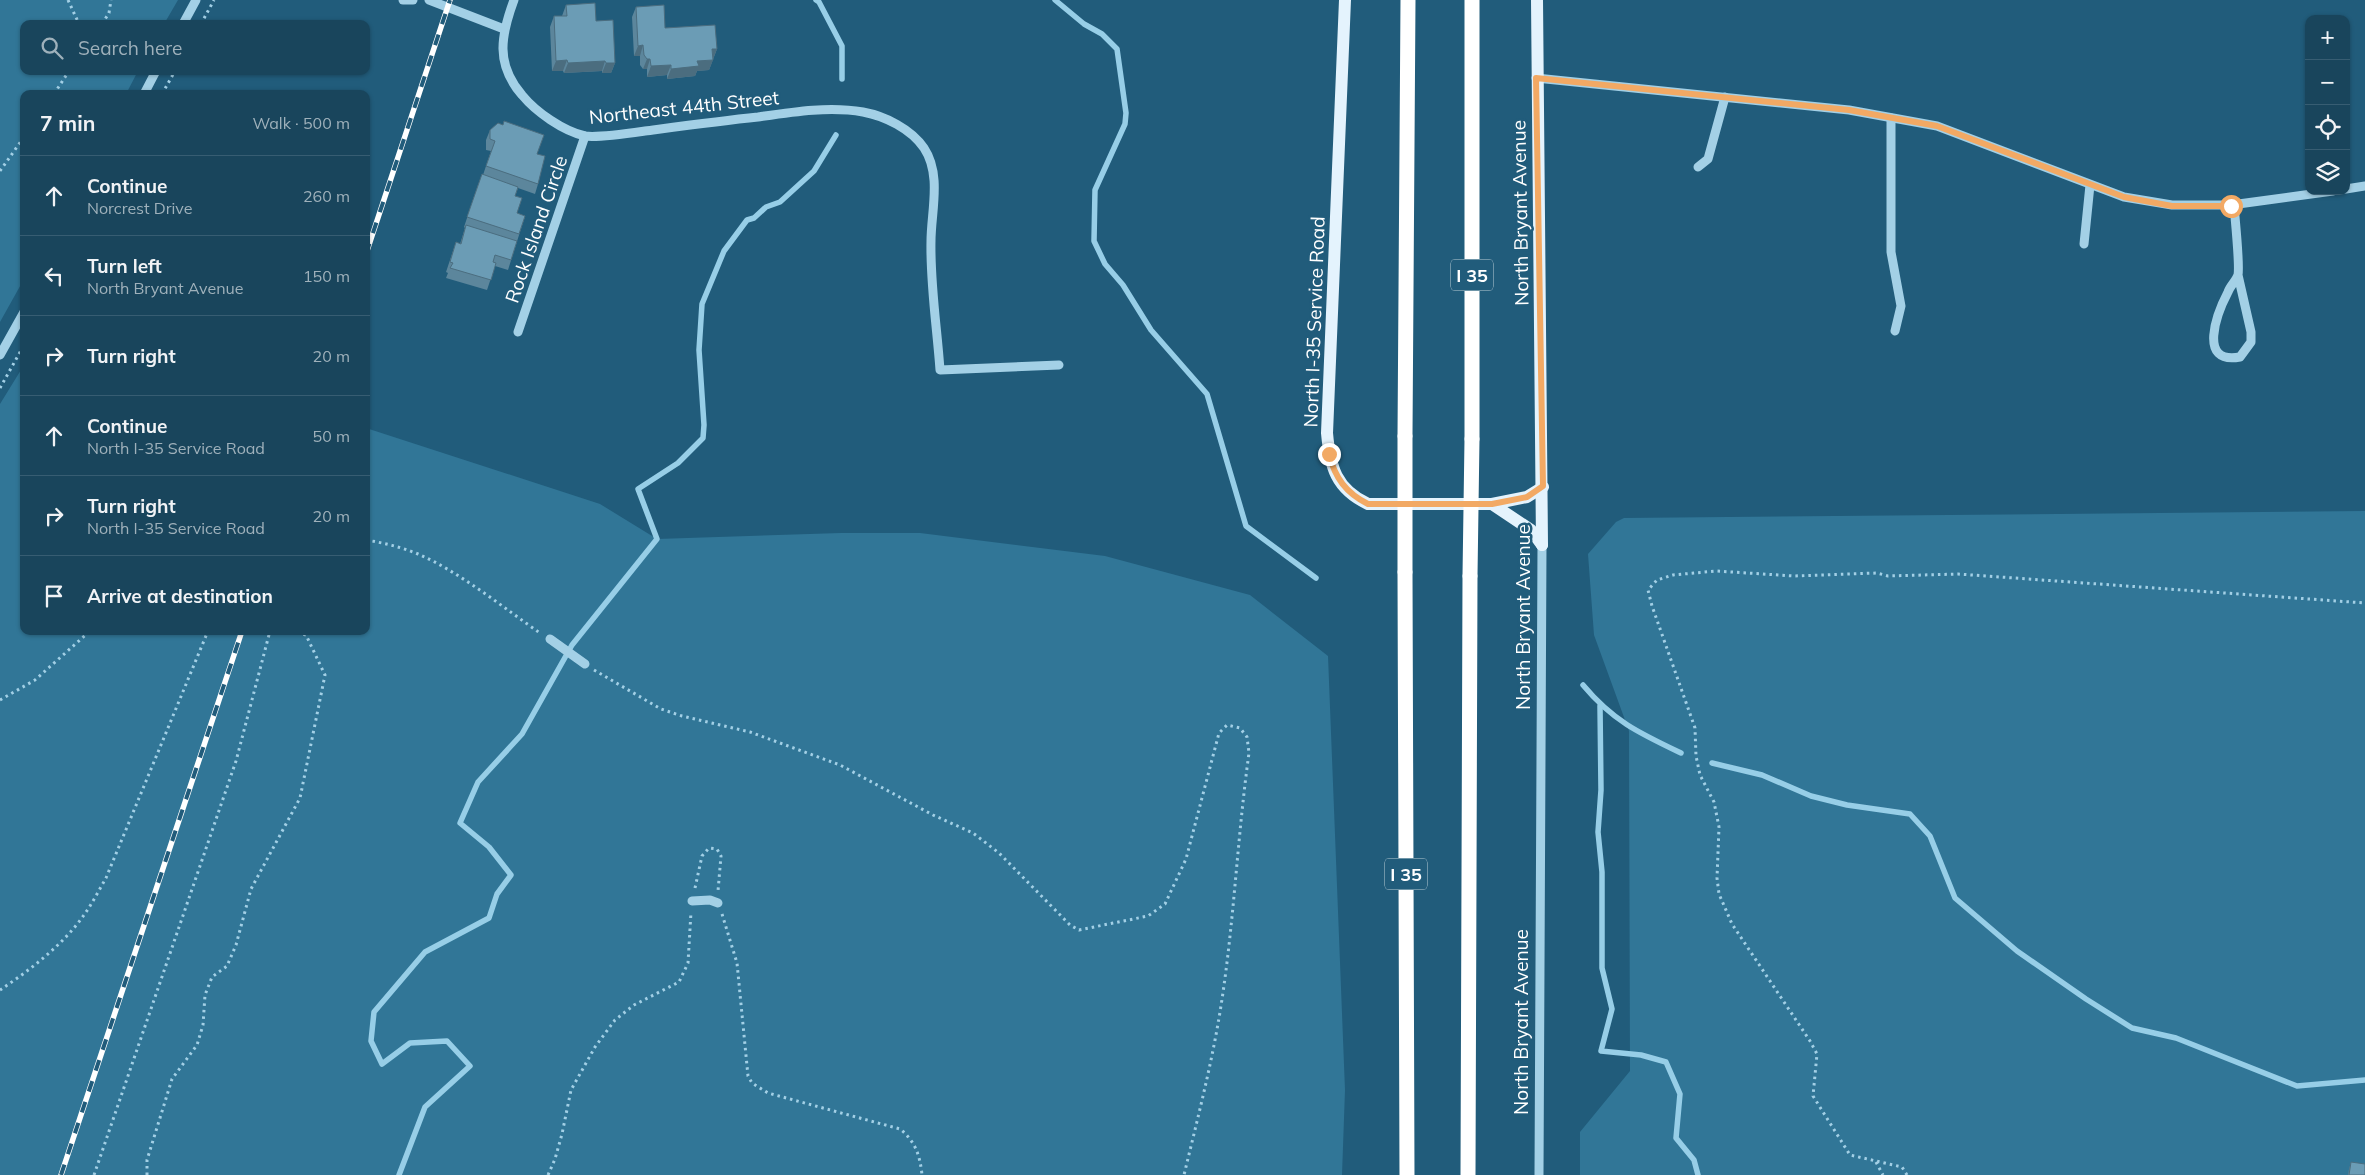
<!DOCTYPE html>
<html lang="en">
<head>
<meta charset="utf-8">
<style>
	:root { --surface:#19455c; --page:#224c62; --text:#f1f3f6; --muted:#9fb1bb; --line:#375d72 }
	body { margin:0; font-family:Mulish,sans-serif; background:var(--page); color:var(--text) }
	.controls { position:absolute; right:15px; top:15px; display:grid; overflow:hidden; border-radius:10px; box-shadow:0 1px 4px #0004 }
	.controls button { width:45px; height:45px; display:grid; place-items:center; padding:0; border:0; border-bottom:1px solid var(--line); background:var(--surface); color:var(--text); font:25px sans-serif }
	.stop { position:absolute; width:15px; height:15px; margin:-11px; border:4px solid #f2a964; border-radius:50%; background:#fff }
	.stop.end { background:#f2a964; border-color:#fff; box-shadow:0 1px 5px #0008 }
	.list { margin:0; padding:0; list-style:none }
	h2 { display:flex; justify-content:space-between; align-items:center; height:65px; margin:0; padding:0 20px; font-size:21px }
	h2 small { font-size:16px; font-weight:400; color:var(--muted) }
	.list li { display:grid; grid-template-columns:32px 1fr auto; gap:15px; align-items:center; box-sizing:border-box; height:80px; padding:0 20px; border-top:1px solid var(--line) }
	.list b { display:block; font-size:19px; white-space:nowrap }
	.list p { margin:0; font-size:16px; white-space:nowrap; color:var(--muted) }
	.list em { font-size:16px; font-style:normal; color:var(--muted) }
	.icon { flex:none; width:28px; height:28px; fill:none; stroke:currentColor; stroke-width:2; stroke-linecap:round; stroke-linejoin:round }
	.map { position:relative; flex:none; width:2365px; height:1175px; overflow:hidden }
	.search { position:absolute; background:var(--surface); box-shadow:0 1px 4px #0004; left:20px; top:20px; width:350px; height:55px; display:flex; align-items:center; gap:12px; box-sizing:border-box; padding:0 18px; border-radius:10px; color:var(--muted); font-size:19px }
	.panel { position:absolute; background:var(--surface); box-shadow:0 1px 4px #0004; left:20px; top:90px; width:350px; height:545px; border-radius:10px }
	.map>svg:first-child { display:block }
	.green { fill:#317697 }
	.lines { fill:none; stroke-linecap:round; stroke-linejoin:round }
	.stream { stroke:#97cee7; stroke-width:5.5 }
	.path { stroke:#a3d0e6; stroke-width:3; stroke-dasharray:2.5 4; stroke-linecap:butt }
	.minor { stroke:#a3d0e6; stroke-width:9 }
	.major { stroke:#e4f3fd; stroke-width:12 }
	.highway { stroke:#fff; stroke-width:15 }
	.rail-casing { stroke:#fff; stroke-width:5.5 }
	.rail { stroke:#215c7b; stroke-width:4; stroke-dasharray:11; stroke-linecap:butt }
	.highway-bridge { stroke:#fff; stroke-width:15 }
	.wall { fill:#5c869c }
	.shaded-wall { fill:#4b6d7f }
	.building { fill:#6b9cb5; stroke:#4b6d7f }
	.route { stroke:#f2a964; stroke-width:6 }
	.labels { text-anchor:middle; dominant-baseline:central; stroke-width:5; stroke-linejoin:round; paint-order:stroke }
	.shield { fill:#215c7b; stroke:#bcced7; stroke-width:1 }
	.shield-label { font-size:18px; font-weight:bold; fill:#fff }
	.street-label { font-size:19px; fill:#fff; stroke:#215c7b }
</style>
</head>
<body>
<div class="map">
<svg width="2365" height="1175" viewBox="0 0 2365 1175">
	<rect width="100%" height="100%" fill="#215c7b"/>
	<g class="green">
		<polygon points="0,0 178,0 164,24 24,24 24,71 138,71 126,94 24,94 24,279 0,322"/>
		<polygon points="24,365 24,631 366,631 366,428 600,504 657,539 841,533 920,533 1105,556 1250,595 1328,656 1345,1090 1342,1175 0,1175 0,404"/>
		<polygon points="2365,511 2365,1175 1580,1175 1580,1132 1630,1071 1629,731 1594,635 1588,554 1616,522 1624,518"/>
	</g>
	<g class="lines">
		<g class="stream">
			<polyline points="816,0 819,2 842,46 842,79"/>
			<polyline points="1055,0 1084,24 1102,34 1117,49 1126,113 1125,124 1095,190 1094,241 1105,264 1123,285 1151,330 1207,394 1246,526 1316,578"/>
			<path d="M1583,685C1613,721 1639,733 1681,753"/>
			<polyline points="1600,706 1601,790 1598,832 1602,872 1602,968 1612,1009 1601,1051 1641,1055 1666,1062 1680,1094 1676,1138 1694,1160 1698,1175"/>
			<polyline points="1712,763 1762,775 1811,796 1847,805 1910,814 1930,836 1955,898 2017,951 2086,999 2132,1028 2176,1038 2297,1086 2365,1080"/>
			<polyline points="399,1175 425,1107 470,1066 447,1041 410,1043 382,1064 371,1041 374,1012 425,952 489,918 497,894 511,875 489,847 460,823 478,782 522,734 572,645 657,539 638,489 678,463 703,438 704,425 699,350 702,304 724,251 747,220 754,218 766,207 780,202 814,171 836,135"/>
		</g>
		<g class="path">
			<polyline points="68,0 79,24"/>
			<polyline points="102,24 109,13 111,0"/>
			<polyline points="201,24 214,0"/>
			<polyline points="54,94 69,71"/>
			<polyline points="162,94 175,71"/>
			<polyline points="0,171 24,137"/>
			<polyline points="0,388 24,345"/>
			<path d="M366,540C384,543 401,547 418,554C458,571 504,608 540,633"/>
			<path d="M594,670L661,709L682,716L750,732L840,765L933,815L973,833L999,853L1070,925L1079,930L1148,916L1165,904L1186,859L1219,733L1227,725L1240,728L1247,737L1249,753C1237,839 1234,926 1220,1012C1211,1067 1197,1121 1184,1175"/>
			<polyline points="0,700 35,680 90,631"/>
			<polyline points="695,888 702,856 709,848 717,849 721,856 718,891"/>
			<path d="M722,914L737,963L748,1076L752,1083L768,1093L900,1129C915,1141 920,1155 922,1175"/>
			<path d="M0,990C30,970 63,945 84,915C92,904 99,890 106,878L208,631"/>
			<polyline points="1876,1162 1883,1175"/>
			<polyline points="94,1175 236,761 270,631"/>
			<polyline points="147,1175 147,1160 172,1079 197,1045 203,1025 205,995 212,977 227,966 236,945 251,889 300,798 325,675 306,635 292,631"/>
			<polyline points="548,1175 555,1159 562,1134 571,1090 595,1047 615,1020 634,1005 679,982 688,963 691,912"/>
			<polyline points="1907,1175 1902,1167 1850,1155 1813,1096 1817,1054 1810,1041 1732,924 1719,894 1717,878 1719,827 1714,802 1700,775 1696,756 1695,728 1652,606 1648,590 1657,580 1673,575 1716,571 1794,576 1877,573 1888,576 1958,574 2365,603"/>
		</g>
		<g class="minor">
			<polyline points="403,0 413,0"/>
			<polyline points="429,0 504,29"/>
			<path d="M514,0C501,35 495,64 522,95C536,112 563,131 585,136C597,138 631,133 645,131C683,126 720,121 758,117C792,112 829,106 863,112C885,116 911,129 924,148C942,175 931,212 931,241C930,284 937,327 940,370L1059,365"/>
			<polyline points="183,24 196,0"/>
			<polyline points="1536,78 1849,110 1937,126 2124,197 2172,205 2231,205 2333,191"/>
			<polyline points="144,94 156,71"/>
			<polyline points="1891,118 1891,252 1901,306 1895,331"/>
			<polyline points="1698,167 1708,159 1725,97"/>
			<polyline points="2346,189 2365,186"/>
			<path d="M2234,205C2235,219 2240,265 2238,275C2236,281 2230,286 2228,292C2217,313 2197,365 2240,357L2251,342V332L2238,275"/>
			<polyline points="2084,244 2090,185"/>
			<polyline points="518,332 585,136"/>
			<polyline points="0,355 24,312"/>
			<polyline points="550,639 585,664"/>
			<polyline points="692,901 710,900 718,903"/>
			<polyline points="1539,1175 1542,545"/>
		</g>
		<g class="major">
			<path d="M1345,0L1327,433C1330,467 1336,489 1368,504H1492L1527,497L1543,487"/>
			<polyline points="1537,0 1542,545"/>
			<polyline points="1492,504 1531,530 1542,545"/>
		</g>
		<g class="highway">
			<polyline points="1405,436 1408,0"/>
			<polyline points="1472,439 1472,0"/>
			<polyline points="1405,572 1407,1175"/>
			<polyline points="1468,1175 1470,576"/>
		</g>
		<g class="rail-casing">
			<g id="rail">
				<polyline points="366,254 450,0"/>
				<polyline points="61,1175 242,631"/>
			</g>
		</g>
		<use href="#rail" class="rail"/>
		<g class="highway-bridge">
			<polyline points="1405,436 1405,572"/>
			<polyline points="1470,576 1472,439"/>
		</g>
	</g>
	<g class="wall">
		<polygon points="566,5 596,21 615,63 611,73 602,73 602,71 564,73 563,71 552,71 550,27 554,16 562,16"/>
		<polygon points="636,7 665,28 717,49 709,70 697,71 695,76 667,79 667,75 647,77 647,69 643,69 640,65 640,56 634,56 632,17"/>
		<polygon points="490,130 537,154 538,184 535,194 518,188 515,196 517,213 525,216 508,270 495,266 487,290 446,278 448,273 446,272 456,242 460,244 465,228 464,227 478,185 483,175 491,151 486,150 486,140"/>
		<polygon points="2351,1162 2365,1175 2348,1175 2349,1169"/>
	</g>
	<g class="shaded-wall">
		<polygon points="643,45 640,56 634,56 638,46"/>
		<polygon points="712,49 717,49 713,59"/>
		<polygon points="647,59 650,59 647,69 643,69"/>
		<polygon points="567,60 563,71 552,71 556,61"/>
		<polygon points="713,60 709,70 697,71 695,76 667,79 671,69 697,61"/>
		<polygon points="605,61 602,71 564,73 568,63"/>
		<polygon points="606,63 615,63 611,73 602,73"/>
		<polygon points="671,65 667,75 647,77 651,66"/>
	</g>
	<g class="building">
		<polygon points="595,3 596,21 613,20 615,63 606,63 605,61 568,63 567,60 556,61 554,16 567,16 566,5"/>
		<polygon points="664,5 665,28 715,25 717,49 712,49 713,60 697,61 699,66 671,69 671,65 651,66 650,59 647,59 644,55 643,45 638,46 636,7"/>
		<polygon points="504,121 544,135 537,154 545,156 538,184 486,166 495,141 490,139 490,130 498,123 503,125"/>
		<polygon points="482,174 518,187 515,196 522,198 517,213 525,216 519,234 467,217"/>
		<polygon points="466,225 517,241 511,260 495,255 493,262 496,263 491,280 450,268 453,263 450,262 456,242 461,244"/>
		<polygon points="2351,1162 2365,1164 2365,1175 2349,1175"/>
	</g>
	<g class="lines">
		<path class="route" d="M1329,454C1335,478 1346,493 1368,504H1492L1527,497L1543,486L1536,78L1849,110L1937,126L2124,197L2172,206H2231"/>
	</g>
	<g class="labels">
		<g class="shield">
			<rect x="1451" y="259.5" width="42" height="31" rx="4"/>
			<rect x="1385" y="858.5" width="42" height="31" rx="4"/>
		</g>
		<g class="shield-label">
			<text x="1472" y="275">I 35</text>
			<text x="1406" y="874">I 35</text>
		</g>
		<g class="street-label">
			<text transform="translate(684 107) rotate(-6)">Northeast 44th Street</text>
			<text transform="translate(1520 213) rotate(-91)">North Bryant Avenue</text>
			<text transform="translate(536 229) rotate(-71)">Rock Island Circle</text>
			<text transform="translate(1314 322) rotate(-88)">North I-35 Service Road</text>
			<text transform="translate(1523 617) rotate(-90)">North Bryant Avenue</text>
			<text transform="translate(1521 1022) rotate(-90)">North Bryant Avenue</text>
		</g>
	</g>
</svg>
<div class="controls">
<button>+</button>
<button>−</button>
<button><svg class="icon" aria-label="locate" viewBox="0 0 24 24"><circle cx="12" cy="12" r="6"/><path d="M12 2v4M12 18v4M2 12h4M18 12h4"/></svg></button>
<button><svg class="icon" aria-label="layers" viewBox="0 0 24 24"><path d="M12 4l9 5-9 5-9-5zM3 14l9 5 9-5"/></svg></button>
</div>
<div class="stop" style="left:2231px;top:206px"></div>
<div class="stop end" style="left:1329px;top:454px"></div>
<div class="search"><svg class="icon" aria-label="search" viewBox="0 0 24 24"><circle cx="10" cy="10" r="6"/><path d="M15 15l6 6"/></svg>Search here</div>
<section class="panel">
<h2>7 min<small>Walk · 500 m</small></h2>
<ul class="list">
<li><svg class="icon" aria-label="ahead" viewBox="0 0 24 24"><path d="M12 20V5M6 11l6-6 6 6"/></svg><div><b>Continue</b><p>Norcrest Drive</p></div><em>260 m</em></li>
<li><svg class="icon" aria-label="left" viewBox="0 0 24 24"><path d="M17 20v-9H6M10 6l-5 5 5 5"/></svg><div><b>Turn left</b><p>North Bryant Avenue</p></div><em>150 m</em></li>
<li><svg class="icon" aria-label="right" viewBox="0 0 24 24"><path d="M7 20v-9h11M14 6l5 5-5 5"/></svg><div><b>Turn right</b></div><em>20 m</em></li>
<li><svg class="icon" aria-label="ahead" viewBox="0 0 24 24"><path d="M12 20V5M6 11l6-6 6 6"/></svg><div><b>Continue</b><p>North I-35 Service Road</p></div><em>50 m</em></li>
<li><svg class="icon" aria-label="right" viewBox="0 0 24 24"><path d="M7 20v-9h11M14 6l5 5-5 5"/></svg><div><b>Turn right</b><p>North I-35 Service Road</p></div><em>20 m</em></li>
<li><svg class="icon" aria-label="arrive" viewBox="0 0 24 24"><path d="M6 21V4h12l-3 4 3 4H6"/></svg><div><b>Arrive at destination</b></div></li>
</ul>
</section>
</div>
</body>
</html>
